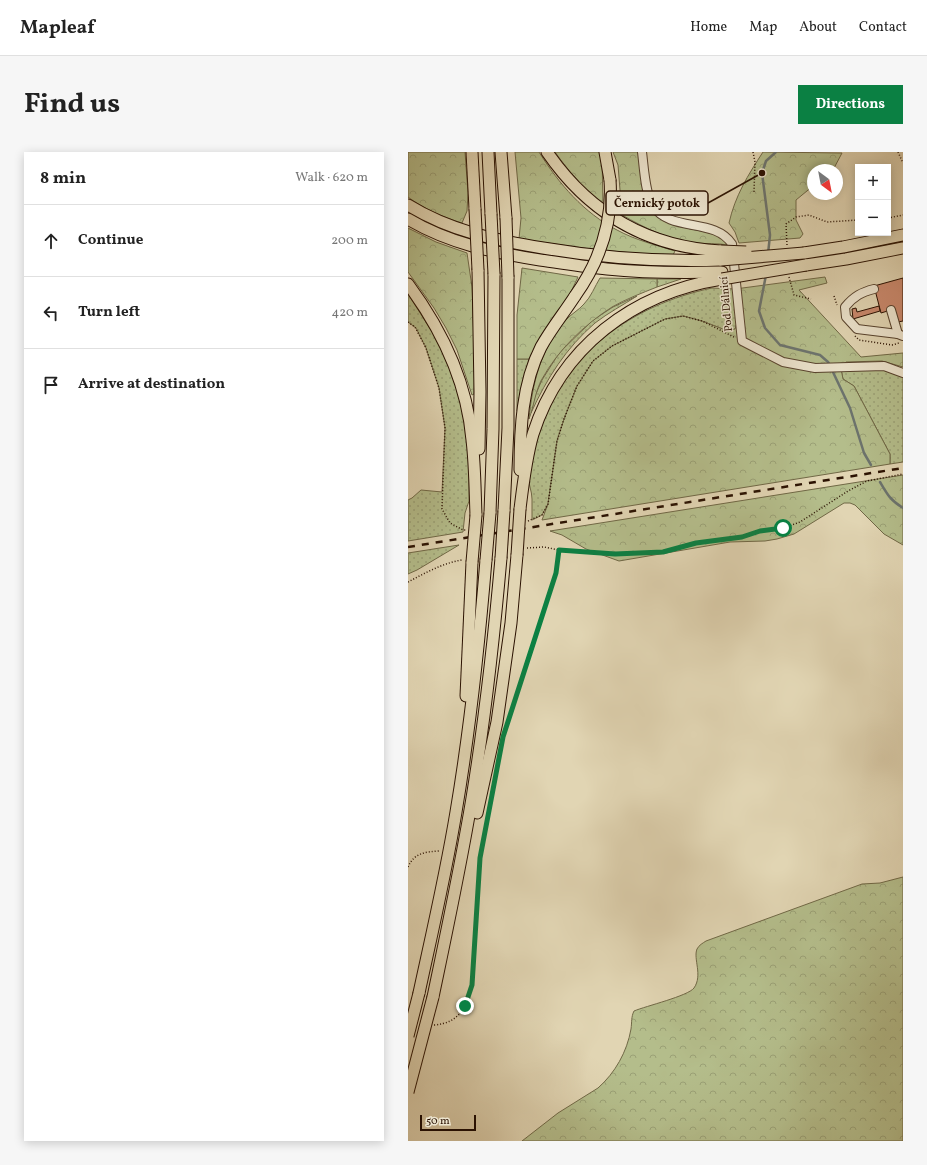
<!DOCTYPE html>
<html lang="en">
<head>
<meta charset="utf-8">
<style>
	:root { --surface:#fff; --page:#f6f6f6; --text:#222; --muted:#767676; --line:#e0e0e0; --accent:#0b8043 }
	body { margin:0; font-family:Vollkorn,serif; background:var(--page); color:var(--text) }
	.controls { position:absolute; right:12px; top:12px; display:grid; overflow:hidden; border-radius:0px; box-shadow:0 2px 10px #0003 }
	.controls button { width:36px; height:36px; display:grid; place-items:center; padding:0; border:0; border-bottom:1px solid var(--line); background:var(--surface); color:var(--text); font:20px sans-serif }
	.compass { position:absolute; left:399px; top:12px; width:36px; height:36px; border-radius:50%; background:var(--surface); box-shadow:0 2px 10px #0003; rotate:148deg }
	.scale { position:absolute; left:12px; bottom:10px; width:56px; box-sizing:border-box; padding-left:4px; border:2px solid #2b1202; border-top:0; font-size:11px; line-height:14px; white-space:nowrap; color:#2b1202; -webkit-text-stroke:3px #ece4ce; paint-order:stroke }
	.stop { position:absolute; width:12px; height:12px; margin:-9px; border:3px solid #0b8043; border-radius:50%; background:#fff }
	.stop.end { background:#0b8043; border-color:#fff; box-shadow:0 1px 4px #0008 }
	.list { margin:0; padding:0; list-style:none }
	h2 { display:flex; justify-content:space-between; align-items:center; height:52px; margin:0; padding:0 16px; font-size:17px }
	h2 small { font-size:13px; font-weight:400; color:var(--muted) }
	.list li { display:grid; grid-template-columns:26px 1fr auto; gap:12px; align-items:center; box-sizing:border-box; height:72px; padding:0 16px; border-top:1px solid var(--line) }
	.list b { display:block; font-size:15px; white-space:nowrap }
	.list em { font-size:13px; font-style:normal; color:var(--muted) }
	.icon { flex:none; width:22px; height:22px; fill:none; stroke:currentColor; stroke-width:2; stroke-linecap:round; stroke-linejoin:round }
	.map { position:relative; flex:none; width:495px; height:989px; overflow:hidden; border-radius:0px }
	header { display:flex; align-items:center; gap:24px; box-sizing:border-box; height:56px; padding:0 20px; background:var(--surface); border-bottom:1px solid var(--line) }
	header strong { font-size:19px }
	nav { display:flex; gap:22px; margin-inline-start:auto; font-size:14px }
	.intro { display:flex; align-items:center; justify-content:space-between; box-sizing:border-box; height:96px; padding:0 24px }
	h1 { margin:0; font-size:28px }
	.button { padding:10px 18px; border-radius:0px; background:var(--accent); color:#fff; font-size:14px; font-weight:700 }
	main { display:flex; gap:24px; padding:0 24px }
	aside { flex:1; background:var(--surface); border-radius:0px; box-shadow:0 2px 10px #0003 }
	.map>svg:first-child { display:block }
	.green { fill:url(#green-dots); stroke:#706846 }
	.forest { fill:url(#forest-crowns); stroke:#706846 }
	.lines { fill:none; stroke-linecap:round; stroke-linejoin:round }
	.stream { stroke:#6c746f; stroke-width:2.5 }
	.building { fill:#c9896d; stroke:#2b1202 }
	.minor-casing { stroke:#58432e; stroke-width:10 }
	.highway-casing { stroke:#2b1202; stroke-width:13 }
	.path { stroke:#2b1202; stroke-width:1.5; stroke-dasharray:1 2; stroke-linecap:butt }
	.minor { stroke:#ece4ce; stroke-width:8 }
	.highway { stroke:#e1d5b3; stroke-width:11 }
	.rail { stroke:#2b1202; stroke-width:2.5; stroke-dasharray:7 7; stroke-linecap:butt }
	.highway-bridge-casing { stroke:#2b1202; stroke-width:13; stroke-linecap:butt }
	.highway-bridge { stroke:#e1d5b3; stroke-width:11 }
	.route { stroke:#0b8043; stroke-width:5 }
	.labels { text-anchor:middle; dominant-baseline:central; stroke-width:3; stroke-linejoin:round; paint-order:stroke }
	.street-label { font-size:11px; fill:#2b1202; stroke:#ece4ce }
	.leader { fill:none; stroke:#2b1202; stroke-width:1.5 }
	.callout-dot { fill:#2b1202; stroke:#ece4ce; stroke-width:1.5 }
	.callout { fill:#ece4ce; stroke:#2b1202; stroke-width:1.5 }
	.callout-label { font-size:12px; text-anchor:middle; font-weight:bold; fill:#2b1202 }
</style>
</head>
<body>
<header>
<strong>Mapleaf</strong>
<nav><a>Home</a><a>Map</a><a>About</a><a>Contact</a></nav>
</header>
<div class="intro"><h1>Find us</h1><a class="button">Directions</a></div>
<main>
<aside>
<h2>8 min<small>Walk · 620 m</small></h2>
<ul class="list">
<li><svg class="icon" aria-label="ahead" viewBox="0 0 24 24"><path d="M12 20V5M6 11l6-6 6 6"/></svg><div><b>Continue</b></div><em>200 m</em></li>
<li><svg class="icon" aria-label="left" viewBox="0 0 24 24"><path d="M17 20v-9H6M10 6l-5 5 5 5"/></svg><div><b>Turn left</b></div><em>420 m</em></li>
<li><svg class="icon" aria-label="arrive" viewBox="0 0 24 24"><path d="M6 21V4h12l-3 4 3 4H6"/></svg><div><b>Arrive at destination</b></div></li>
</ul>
</aside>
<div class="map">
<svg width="495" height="989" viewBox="0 0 495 989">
	<defs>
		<pattern id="green-dots" width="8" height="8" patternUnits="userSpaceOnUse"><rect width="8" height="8" fill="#b4bd8b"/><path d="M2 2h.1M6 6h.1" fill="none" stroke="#9ba176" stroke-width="1.8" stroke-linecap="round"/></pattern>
		<pattern id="forest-crowns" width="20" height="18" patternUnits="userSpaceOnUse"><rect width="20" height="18" fill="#b4bd8b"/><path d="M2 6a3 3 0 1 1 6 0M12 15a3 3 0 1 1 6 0" fill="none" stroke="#9ba176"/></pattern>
	</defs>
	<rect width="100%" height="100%" fill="#e1d5b3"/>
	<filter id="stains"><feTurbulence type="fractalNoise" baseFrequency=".005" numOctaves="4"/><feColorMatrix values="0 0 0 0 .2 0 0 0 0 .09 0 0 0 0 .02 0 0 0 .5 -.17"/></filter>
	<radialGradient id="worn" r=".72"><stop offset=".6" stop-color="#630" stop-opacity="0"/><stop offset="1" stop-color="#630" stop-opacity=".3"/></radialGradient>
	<g class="green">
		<polygon points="249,127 273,127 249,135"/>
		<path d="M304,136L327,137L329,171L327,177L320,179L294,169L275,164L169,234L156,267L149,289L140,352L134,363L124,368C124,361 124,354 124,347C124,339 120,331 120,323C120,309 126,295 130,282C156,201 224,153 304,136Z"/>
		<polygon points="0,142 28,186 38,204 51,239 61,295 61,349 57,361 55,380 0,389 0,348 4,346 13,338 34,340 37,276 31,236 18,196 8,176 0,170"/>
		<path d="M229,144C215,153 200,161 187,171C158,196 139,226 123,261L126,246L134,228L151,201L185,168L205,155Z"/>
		<polygon points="109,207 122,207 112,260 109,259"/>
		<polygon points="433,217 475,218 495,225 495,310 482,312 482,302 446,234 435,227"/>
		<polygon points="51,393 9,418 0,422 0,401"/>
	</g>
	<g class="forest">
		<path d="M0,0H57L60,41L59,59L54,71C35,65 16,57 0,45Z"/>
		<path d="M107,0H131C151,32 176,61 209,78C227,88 248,93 267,99L265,103L236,102L182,97L111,87L113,66Z"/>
		<path d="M147,0H192L194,6L195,52C175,36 162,21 147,0Z"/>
		<path d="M205,0H231C233,15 235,45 242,57C255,78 292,75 312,85C315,86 318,90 320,93C309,91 298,92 286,91C259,87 237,76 214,63L210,13Z"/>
		<path d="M355,0L434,1L425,18H405V34L388,48V68L395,82L392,86L331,91L327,80L321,71C327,44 340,23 355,0Z"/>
		<polygon points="0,76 28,90 59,101 64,135 67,216 66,242 64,243 49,198 38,176 26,156 0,120"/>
		<polygon points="114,116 170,125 159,148 122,207 109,207 109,163"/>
		<polygon points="417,125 419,131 391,138 453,205 495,201 495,215 474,209 438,210 433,217 435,227 446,234 482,302 482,312 134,368 140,352 149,289 156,267 169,234 185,209 204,194 257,167 275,164 294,169 320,179 327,177 329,171 327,137"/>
		<path d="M192,126L249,127V135C234,141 218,147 204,155C176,173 150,198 134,227C127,240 126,254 121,267C124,233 133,195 158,168C163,162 171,158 176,152C183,145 187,134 192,126Z"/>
		<polygon points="495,323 495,393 476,382 447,353 442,351 436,351 386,382 369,387 357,389 322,390 211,409 178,397 154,383 142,379"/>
		<path d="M495,725V989H114L150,961L190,936C207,921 219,900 223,877C224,870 223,865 226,859C238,854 280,844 286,836C295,823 285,807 289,797C291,793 295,791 298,789L454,732L472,731Z"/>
	</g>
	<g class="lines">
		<g class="stream">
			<polyline points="360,102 362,83 354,21 358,9 368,0"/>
			<polyline points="358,123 351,159 357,176 372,193 412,203 420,210 422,213"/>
			<polyline points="424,218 442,256 456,301 463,313"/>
			<path d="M472,330C479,342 482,348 495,356"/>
		</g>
	</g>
	<g class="building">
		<polygon points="495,126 495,169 490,170 486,157 473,161 466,134"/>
		<polygon points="471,154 472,159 445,167 444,157 448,156 449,160"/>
	</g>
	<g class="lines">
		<g class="minor-casing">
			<g id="minor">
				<path d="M234,0C236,15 237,42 245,54C263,81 306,65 324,92L334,189L375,210L407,216L476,214L495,221"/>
				<path d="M466,137C454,140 446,144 437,155L438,165L449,177L490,182L495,184"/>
				<polyline points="483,158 490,182"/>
			</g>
		</g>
		<g class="highway-casing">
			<g id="highway">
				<polyline points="64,0 67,57"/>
				<polyline points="80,0 83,62"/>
				<polyline points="93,0 98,66"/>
				<path d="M139,0C181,61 239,95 313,99"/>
				<polyline points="197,0 202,28"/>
				<path d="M0,53C42,79 87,88 135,96C194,106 254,110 313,108"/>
				<path d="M0,67C40,91 87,101 132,108C154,111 176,115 199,117C237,121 275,121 314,120"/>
				<polyline points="396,101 435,95 495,83"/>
				<polyline points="398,113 438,107 495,96"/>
				<polyline points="70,118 72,240 71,297"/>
				<path d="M0,132C34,178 59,230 64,288C67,313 67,338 68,363"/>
				<path d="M112,318C112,277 114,232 133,195C143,177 156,161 167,144"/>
				<path d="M112,357C115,332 118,306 125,282C153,195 225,141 314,127"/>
				<polyline points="96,359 100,276 100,125"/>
				<polyline points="82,361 85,277 86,122"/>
				<polyline points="58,544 64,410"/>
				<polyline points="69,661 89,570 103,471 109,403"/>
				<path d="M11,841C24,781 38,721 48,660C62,577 71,493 78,408"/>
				<path d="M25,845C39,778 53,713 64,646C77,566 86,486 93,406"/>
			</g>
		</g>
		<g class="path">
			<polyline points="345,0 347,10 346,40"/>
			<polyline points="490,0 495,11"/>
			<polyline points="480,66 495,63"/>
			<polyline points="379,93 378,72 388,65 401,63 419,70 450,68"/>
			<polyline points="381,125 386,143 403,147"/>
			<polyline points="426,144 429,153"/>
			<polyline points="0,170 7,175 18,196 31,236 37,276 34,357 42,371 55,378 58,378"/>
			<polyline points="447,184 451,188 484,193 491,191"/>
			<polyline points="120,369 134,363 140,352 149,289 156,267 169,234 185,209 204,194 257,167 275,164 294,169 326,185"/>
			<polyline points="119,396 136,395 151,398 207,402 255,400 287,391 334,385 352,379 375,376 392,370 440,339 459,329 495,322"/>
			<path d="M0,430C17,421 35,411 54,408"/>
			<polyline points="97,578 148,421 151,398"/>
			<path d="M0,715C6,701 17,700 31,699"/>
			<path d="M26,873C52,871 58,855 64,833L72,705L89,615"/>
		</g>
		<use href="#minor" class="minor"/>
		<use href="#highway" class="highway"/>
		<polyline class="rail" points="0,395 495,316"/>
		<g class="highway-bridge-casing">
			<g id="highway-bridge">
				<polyline points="67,57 70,118"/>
				<polyline points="83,62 86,122"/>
				<polyline points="98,66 100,125"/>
				<polyline points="313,99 338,100"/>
				<polyline points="313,108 396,101"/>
				<polyline points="314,127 398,113"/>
				<path d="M167,144C192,109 205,71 202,28"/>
				<polyline points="109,403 112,357"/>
				<polyline points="93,406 96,359"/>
				<polyline points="78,408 82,361"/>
				<polyline points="64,410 68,363"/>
				<polyline points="0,884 11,841"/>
				<polyline points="0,940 25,845"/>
			</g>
		</g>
		<use href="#highway-bridge" class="highway-bridge"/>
	</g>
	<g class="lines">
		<polyline class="route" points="57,854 64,833 72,706 95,585 148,421 151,398 207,402 255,400 288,391 334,385 352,379 375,376"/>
	</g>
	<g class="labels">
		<g class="street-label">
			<text transform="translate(319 152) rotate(-95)">Pod Dálnicí</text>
		</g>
	</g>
	<path class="leader" d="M354 21L300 51"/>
	<circle class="callout-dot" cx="354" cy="21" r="4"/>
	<rect class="callout" x="198" y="39" width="102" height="24" rx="4"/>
	<g class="callout-label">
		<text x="249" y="55">Černický potok</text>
	</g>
	<rect width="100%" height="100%" filter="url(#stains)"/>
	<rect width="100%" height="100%" fill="url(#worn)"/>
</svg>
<div class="controls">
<button>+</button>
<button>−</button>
</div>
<svg class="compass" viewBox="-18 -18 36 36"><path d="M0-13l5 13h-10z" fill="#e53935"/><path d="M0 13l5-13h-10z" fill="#767676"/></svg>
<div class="scale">50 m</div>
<div class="stop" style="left:375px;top:376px"></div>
<div class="stop end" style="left:57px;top:854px"></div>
</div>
</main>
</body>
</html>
